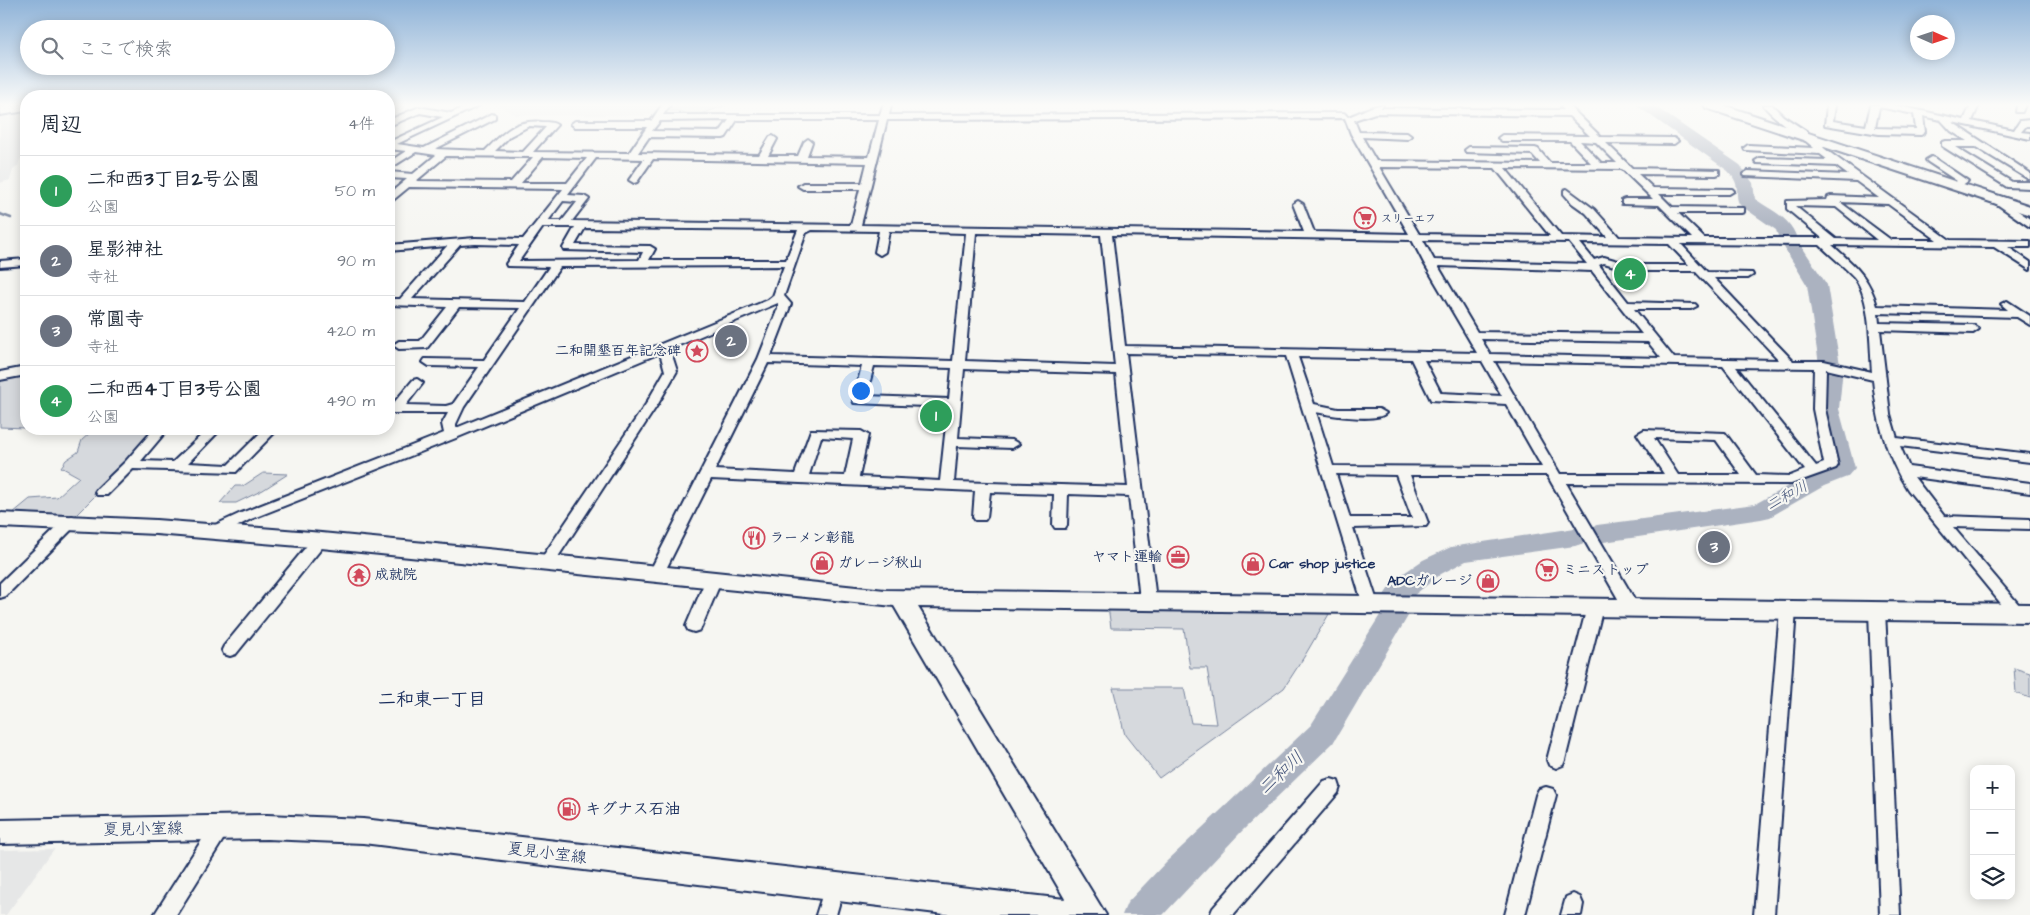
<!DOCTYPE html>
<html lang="ja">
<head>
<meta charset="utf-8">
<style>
	:root { --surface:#fff; --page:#f2f2f3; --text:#1f2937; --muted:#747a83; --line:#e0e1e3; --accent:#0b8043 }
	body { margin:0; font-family:"Architects Daughter","Klee One",sans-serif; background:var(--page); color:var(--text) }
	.controls { position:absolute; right:15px; bottom:15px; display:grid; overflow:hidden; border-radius:10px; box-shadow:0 2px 12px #0003 }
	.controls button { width:45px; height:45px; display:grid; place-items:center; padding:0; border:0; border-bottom:1px solid var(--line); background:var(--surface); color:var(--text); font:25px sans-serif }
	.compass { position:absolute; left:1910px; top:15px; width:45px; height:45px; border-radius:50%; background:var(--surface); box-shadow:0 2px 12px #0003; rotate:93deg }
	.you { position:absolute; left:860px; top:390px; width:18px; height:18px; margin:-12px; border:4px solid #fff; border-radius:50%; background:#1a73e8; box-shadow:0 0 0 8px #1a73e833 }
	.badge { display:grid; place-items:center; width:32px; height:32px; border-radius:50%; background:var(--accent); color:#fff; font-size:16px; font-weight:700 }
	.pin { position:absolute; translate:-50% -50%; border:2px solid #fff; box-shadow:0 1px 5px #0006 }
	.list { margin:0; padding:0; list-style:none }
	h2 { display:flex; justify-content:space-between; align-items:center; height:65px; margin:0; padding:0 20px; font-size:21px }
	h2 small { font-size:16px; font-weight:400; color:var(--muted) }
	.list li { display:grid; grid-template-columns:32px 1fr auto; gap:15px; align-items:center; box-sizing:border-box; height:70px; padding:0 20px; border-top:1px solid var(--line) }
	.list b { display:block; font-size:19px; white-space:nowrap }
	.list p { margin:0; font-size:16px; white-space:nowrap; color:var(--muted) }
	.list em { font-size:16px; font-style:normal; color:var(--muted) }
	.icon { flex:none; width:28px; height:28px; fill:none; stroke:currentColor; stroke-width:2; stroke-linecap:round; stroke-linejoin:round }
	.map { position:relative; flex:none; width:2030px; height:915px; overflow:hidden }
	.search { position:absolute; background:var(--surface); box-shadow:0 2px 12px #0003; left:20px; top:20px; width:375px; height:55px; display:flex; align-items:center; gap:12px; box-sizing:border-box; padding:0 18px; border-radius:28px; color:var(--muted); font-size:19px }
	.panel { position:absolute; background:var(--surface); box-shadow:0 2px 12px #0003; left:20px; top:90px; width:375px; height:345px; border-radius:20px }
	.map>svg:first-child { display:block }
	.built { fill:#e6e7e7 }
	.green { fill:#d6d9dd; stroke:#78849e }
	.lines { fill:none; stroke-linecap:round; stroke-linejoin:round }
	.stream { stroke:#717e99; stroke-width:2.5 }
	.river { fill:#abb2c0; fill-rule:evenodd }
	.street-casing { stroke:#1b2f5e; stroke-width:4 }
	.secondary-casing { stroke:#1b2f5e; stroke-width:4 }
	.street { fill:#f6f6f2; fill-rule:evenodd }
	.secondary { fill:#f6f6f2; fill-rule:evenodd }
	.labels { text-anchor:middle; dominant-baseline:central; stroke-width:4.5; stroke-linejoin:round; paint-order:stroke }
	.far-poi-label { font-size:11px; font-weight:bold; fill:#1b2f5e; stroke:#f6f6f2; text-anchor:start }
	.poi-label { font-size:14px; font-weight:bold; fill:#1b2f5e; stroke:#f6f6f2; text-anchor:start }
	.water-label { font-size:15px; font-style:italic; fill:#46567b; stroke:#f6f6f2 }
	.near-poi-label { font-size:16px; font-weight:bold; fill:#1b2f5e; stroke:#f6f6f2; text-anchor:start }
	.near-street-label { font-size:16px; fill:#1b2f5e; stroke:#f6f6f2 }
	.near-neighbourhood-label { font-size:18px; font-weight:bold; fill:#1b2f5e; stroke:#f6f6f2 }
	.near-water-label { font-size:18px; font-style:italic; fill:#46567b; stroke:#f6f6f2 }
</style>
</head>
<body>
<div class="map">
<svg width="2030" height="915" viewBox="0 0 2030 915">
	<rect width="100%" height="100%" fill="#f6f6f2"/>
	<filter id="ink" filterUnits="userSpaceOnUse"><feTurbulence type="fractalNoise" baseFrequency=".02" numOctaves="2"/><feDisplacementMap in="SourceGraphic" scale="10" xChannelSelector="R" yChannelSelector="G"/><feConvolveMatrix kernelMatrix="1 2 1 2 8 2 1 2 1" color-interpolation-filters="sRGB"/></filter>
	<g filter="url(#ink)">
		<g class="built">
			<polygon points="496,105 664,105 657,115 516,115"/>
			<polygon points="26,110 26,158 20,159 18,166 13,170 10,180 0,183 0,113"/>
			<polygon points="54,849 6,915 0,915 0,850"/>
		</g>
		<g class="green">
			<polygon points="684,105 726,105 696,116 678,111 667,111 668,109"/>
			<polygon points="26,375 26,428 0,427 0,379"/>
			<polygon points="929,406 939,406 946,410 944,421 927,421"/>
			<polygon points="98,429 157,429 129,462 75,516 13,513 30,499 57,497 79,477 61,467 66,460 78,452 82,440 90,433"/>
			<polygon points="263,473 288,474 263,490 236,503 220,503 235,486 243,486"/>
			<polygon points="1108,606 1332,609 1304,657 1284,688 1159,778 1125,735 1113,688 1184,688 1191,723 1216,724 1207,668 1190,668 1184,629 1111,628"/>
			<polygon points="2014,668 2030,673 2030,698 2016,693"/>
		</g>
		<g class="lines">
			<polyline class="stream" points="0,214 11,218"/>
			<path class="river" d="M1636,105H1653L1740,165L1753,183L1755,199C1771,210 1791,218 1797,239L1827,285L1840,365L1843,368L1839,409L1855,468L1847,477L1824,486L1770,517L1761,519L1597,543L1587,539L1584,543L1575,546L1466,561L1441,574L1404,603L1407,604L1411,611L1333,743L1241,832L1163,915H1122L1127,903L1166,862L1311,725L1387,604L1391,603L1388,602L1384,595L1395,579L1423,560L1451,547L1575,528L1585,532L1588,528L1597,525L1755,504L1806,476L1830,466L1817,409L1822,367L1819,364L1807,285L1779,239L1776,230L1740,205C1733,194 1743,187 1728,171Z"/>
			<g class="street-casing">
				<g id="street">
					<path d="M469,105H480L397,144L424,148L492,114L495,115V119L435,149L485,151C503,133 515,119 542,122C548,122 553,122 557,125L533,152L629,153L647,127H575L571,124L575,121H651L662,105H670L663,115H880L883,105H891L889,115L1344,113L1348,117C1360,113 1371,105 1383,105L1381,108L1564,110L1561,107L1562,105H1568L1601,137L1674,138L1678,141L1674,144L1606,143L1632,168L1719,170V174L1716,175L1638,174L1653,188L1732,189L1734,191L1729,194H1659L1672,207L1744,208V212L1741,213H1678L1704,238H1822L1787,209V201L1827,200L1828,197L1831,196L1879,198L1856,181L1745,176L1743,174L1748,171L1848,175L1836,166L1757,163L1755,161L1760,158L1828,160L1820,154L1745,150L1744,148L1748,145L1814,148C1798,133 1777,122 1763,105H1772L1783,116L1806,131L1825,149L1950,240L2030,241V247H2008L2030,262V270L1994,247L1832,245C1854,265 1869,276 1877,306L2008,310L2001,304L2007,301L2030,316V325L2017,317L1878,313L1879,323L1973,325L1979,329L1973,333L1880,330L1890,414L1897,438L2030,454V462L1900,446L1909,467L2030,483V493L1914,477L1944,516L2030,519V529L1953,527L2026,613L2024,617L2018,619L2012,617L1908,490C1886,456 1877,420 1873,380L1826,369L1825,409L1838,465L1836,468L1791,484L1566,483L1639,607L1637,611L1631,613L1625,611L1547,475H1410L1428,523L1426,526L1353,528L1378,604L1376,608L1370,610L1364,608L1286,356L1126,353L1156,600L1154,604L1148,606L1142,604L1140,600L1129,496L1068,494L1067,525L1065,528H1055L1053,525L1054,494L990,492L987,517L985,520H975L973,517L975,491L711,479L662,577L657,578L652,577L649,573L758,359L778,308V303L670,349L677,371L658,404L552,566L547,567L542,566L539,562L646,404L665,371L660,353L456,438L251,519L223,534H213L211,530L213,526L241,513L444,433L442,424L448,413H389V405H392L413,380L417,379L423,383L406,405L446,406L453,404L479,367L429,366L423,362L425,359L484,360L520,308L459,307L427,348L399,349L393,345L399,341H420L447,307L389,305V299H400L447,246L389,251V245L475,238L523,239L563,189L409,187L392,201L389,202V194L407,179L389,178V172L413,174L436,155L416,152L389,169V162L406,151L389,149V142L443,117L420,113L389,126V120L419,107L451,113ZM1375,113L1569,116L1590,136L1502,135L1498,138L1502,141H1570L1591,163H1550L1538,149L1535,148L1469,147L1465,150L1466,152L1532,154L1540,163L1376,161L1362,137L1407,139L1411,136L1407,133L1359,132L1354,120ZM1345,118L1351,134L1409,234L1314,232L1303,204L1298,201L1293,204L1304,232L861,225L887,120ZM729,120L720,132L652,131L660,121ZM737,120H879L869,157L807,156L812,142L808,139L804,142L798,156H768L777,139L773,136L770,137L759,155L638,153L649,137L723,138L726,137ZM529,126L546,127L523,152L495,151L510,136ZM1580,141L1596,142L1617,163H1601ZM446,156L533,157L511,182L416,181ZM543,157L587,158L567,183H521ZM596,158L644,159L629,180L634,183L637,182L653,159L867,163L862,183H803L798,186L803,189H860L851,225L572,221L589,199L584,196L568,195ZM1379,167L1495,168L1550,236L1419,234ZM1505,168L1622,169L1653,199H1625L1622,200V204L1659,205L1692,238L1619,237L1594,209L1567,189L1564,190V194L1572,203L1586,213L1607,237L1561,236ZM563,201L577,202L562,221H548ZM1840,202L1888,204L1937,240H1891ZM1795,206L1836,207L1877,240L1836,239ZM543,227H575L563,248L564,250L643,252L639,260L519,261ZM585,228L798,230L786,260H649L655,249L650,246L575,245ZM812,230L879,231L875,252L880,255L885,252L889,231L966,233L953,361L771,356L791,304L784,296L806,233ZM976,233L1101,235L1115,366L965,361ZM1112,235L1412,240L1424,263L1477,353L1125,346ZM1423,240L1569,242L1587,264L1434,260ZM1580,243L1669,244L1689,265H1632L1604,257L1594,260ZM475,244L519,245L506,264L507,266L549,267L525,302L412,299L460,245ZM1681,244L1820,245C1831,256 1844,266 1854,277C1871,297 1870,346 1872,372L1824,361H1793L1714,278H1748L1753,275L1752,273L1707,272ZM1604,263L1631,271H1695L1779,360L1674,358L1634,309H1691L1697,306L1695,304L1628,302L1599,265ZM784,266L773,296L768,300L456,428V424L464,407L560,267ZM1438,266L1592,271L1642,334L1477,332ZM1481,339L1648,342L1661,358L1490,354ZM1298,357L1411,359L1431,400L1506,404L1542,467L1333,466L1316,412C1329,415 1377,423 1386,413L1379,409H1338L1314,404ZM1424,360L1482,361L1502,396L1441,393ZM1494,361L1723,366L1805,470L1790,476L1756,475L1725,433L1644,430L1637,434L1664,474H1560ZM768,363L862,366L853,400L854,403L948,407L940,481L859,477L868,435L861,431L811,430L795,474L715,470ZM874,366L952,368L949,399L866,396ZM1736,367L1814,368L1813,409L1824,463L1816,466ZM964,369L1116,374L1128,487L954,482L957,446L1012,448L1019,444L1012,440L958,438ZM821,437L853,439L845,476L809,475ZM1654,438L1716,440L1741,475H1678ZM1336,474L1396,475L1412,518H1350Z"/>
					<path d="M1827,105H1835L1833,121L1866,126L1871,105H1894L1964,120L1971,105H1979L1972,121L2014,130L2020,121L2030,120V126H2026L2021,132L2030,133V139L1952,122L2030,173V180L1976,147H1955L2012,182H2030V188L2007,187L1942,146V142L1945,141H1967L1951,131L1941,120L1923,116L1925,132L1921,135L1879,134L1825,125ZM1879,107L1914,114L1916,129L1875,128Z"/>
					<polygon points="2017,105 2025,105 2022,112 2016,112"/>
					<polygon points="1931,157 1934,158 1968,181 1958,188 1952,188 1952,184 1957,181 1928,162 1926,160"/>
					<polygon points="1997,197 2030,219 2030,227 1994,202 1994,198"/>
					<polygon points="26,259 26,265 0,267 0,261"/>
					<polygon points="26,367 26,375 0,380 0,372"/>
					<polygon points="154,429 168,429 141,461 173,462 208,429 221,429 188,463 228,465 264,429 278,429 236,472 133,469 107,495 97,495 95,492 97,489 125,462"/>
					<polygon points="72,516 77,518 79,521 77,524 6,596 0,598 0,583 67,518"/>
					<polygon points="320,535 325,536 328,540 325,544 236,654 230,656 224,654 222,650 224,646 315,536"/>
					<polygon points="714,574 720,575 722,579 702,626 700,630 694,632 688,630 686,626 706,579 708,575"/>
					<polygon points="1595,601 1601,603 1603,607 1565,760 1563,765 1556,768 1549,765 1547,760 1587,607 1589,603"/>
					<polygon points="1788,604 1794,606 1796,610 1774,915 1754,915 1780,610 1782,606"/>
					<polygon points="1877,605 1883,607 1885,611 1900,915 1880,915 1869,611 1871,607"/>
					<polygon points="1331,779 1338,781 1340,787 1338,793 1233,915 1210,915 1213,908 1324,781"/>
					<polygon points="1546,787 1553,789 1556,795 1525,915 1505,915 1536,795 1539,789"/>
					<polygon points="221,818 228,821 231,827 176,915 154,915 214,821"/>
					<polygon points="834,878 841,880 844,887 836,915 816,915 827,880"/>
					<polygon points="1573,894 1580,897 1583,904 1581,915 1561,915 1566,897"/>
				</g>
			</g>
			<g class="secondary-casing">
				<g id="secondary">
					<polygon points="14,105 26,105 26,111 0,115 0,107"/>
					<polygon points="1704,105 1723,105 2030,206 2030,215 1706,108"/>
					<polygon points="0,513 156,520 311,532 591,559 885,590 2030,604 2030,622 918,607 1106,915 953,915 363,843 267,839 0,844 0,820 267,815 363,819 1065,899 894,606 311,547 156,534 0,527"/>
				</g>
			</g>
			<use href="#street" class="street"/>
			<use href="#secondary" class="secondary"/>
		</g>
	</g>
	<linearGradient id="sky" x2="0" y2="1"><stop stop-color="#8fb3d8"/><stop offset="0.45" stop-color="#fbfbf9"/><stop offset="1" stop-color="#fbfbf9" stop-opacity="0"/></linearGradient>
	<rect width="2030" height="233" fill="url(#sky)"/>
	<defs>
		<g id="supermarket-ring" transform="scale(1.125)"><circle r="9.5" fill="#f6f6f2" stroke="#d1495b" stroke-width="1.5"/><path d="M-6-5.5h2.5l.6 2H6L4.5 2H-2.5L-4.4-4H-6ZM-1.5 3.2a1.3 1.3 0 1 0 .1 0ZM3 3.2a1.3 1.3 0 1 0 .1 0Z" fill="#d1495b"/></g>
		<g id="sight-ring" transform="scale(1.125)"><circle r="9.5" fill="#f6f6f2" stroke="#d1495b" stroke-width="1.5"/><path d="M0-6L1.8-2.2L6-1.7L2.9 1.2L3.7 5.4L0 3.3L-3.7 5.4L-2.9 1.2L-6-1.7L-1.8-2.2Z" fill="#d1495b"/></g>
		<g id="restaurant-ring" transform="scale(1.125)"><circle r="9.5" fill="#f6f6f2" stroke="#d1495b" stroke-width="1.5"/><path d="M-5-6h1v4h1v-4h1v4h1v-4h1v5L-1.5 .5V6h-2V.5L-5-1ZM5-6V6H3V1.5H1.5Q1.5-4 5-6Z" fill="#d1495b"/></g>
		<g id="office-ring" transform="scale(1.125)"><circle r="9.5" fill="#f6f6f2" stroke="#d1495b" stroke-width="1.5"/><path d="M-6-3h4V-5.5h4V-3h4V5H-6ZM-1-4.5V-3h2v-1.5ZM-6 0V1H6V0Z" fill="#d1495b"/></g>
		<g id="shop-ring" transform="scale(1.125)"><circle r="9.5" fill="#f6f6f2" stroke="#d1495b" stroke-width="1.5"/><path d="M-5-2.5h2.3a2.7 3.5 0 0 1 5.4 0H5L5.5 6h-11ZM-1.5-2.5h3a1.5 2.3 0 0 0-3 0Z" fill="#d1495b"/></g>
		<g id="temple-ring" transform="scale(1.125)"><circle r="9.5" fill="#f6f6f2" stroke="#d1495b" stroke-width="1.5"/><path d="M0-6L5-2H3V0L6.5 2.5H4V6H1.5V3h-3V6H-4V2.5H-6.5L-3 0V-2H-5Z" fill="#d1495b"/></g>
		<g id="fuel-ring" transform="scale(1.125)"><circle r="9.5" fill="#f6f6f2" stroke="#d1495b" stroke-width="1.5"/><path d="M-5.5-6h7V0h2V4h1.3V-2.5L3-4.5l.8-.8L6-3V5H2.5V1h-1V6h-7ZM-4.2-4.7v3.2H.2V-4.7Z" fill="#d1495b"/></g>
	</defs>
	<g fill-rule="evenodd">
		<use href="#supermarket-ring" x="1365" y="218"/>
		<use href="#sight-ring" x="697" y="351"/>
		<use href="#restaurant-ring" x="754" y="538"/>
		<use href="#office-ring" x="1178" y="557"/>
		<use href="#shop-ring" x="822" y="563"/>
		<use href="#shop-ring" x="1253" y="564"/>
		<use href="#supermarket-ring" x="1547" y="570"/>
		<use href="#temple-ring" x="359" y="575"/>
		<use href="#shop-ring" x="1488" y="581"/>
		<use href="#fuel-ring" x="569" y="809"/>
	</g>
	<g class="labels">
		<g class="far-poi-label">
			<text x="1381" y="218">スリーエフ</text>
		</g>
		<g class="poi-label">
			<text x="681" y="351" text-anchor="end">二和開墾百年記念碑</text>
			<text x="770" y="538">ラーメン彰龍</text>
			<text x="1162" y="557" text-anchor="end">ヤマト運輸</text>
			<text x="838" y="563">ガレージ秋山</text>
			<text x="1269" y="564">Car shop justice</text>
			<text x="1563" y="570">ミニストップ</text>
			<text x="375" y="575">成就院</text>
			<text x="1472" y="581" text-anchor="end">ADCガレージ</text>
		</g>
		<g class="water-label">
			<text transform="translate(1787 496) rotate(-29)">二和川</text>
		</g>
		<g class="near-poi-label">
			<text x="585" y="809">キグナス石油</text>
		</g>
		<g class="near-street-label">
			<text transform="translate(143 829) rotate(-1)">夏見小室線</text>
			<text transform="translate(547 853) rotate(7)">夏見小室線</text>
		</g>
		<g class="near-neighbourhood-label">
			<text x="432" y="699">二和東一丁目</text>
		</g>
		<g class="near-water-label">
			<text transform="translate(1281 773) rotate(-43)">二和川</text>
		</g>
	</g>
</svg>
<div class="controls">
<button>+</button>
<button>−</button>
<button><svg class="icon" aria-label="layers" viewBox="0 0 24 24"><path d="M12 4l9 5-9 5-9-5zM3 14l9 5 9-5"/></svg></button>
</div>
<svg class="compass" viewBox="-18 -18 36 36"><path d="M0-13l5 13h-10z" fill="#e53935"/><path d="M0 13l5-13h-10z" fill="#747a83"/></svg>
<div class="you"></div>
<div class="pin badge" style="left:936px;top:416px;background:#2e9e5b">1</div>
<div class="pin badge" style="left:731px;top:341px;background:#6b7280">2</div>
<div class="pin badge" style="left:1714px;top:547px;background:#6b7280">3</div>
<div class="pin badge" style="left:1630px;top:274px;background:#2e9e5b">4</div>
<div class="search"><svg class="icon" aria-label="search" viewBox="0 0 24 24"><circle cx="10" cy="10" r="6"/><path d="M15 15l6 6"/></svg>ここで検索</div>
<section class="panel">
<h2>周辺<small>4件</small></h2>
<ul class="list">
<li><span class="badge" style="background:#2e9e5b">1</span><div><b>二和西3丁目2号公園</b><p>公園</p></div><em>50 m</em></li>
<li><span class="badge" style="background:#6b7280">2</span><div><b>星影神社</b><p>寺社</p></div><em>90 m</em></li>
<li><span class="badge" style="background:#6b7280">3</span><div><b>常圓寺</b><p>寺社</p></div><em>420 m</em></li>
<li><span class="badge" style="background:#2e9e5b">4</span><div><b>二和西4丁目3号公園</b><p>公園</p></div><em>490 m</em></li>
</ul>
</section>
</div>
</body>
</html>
